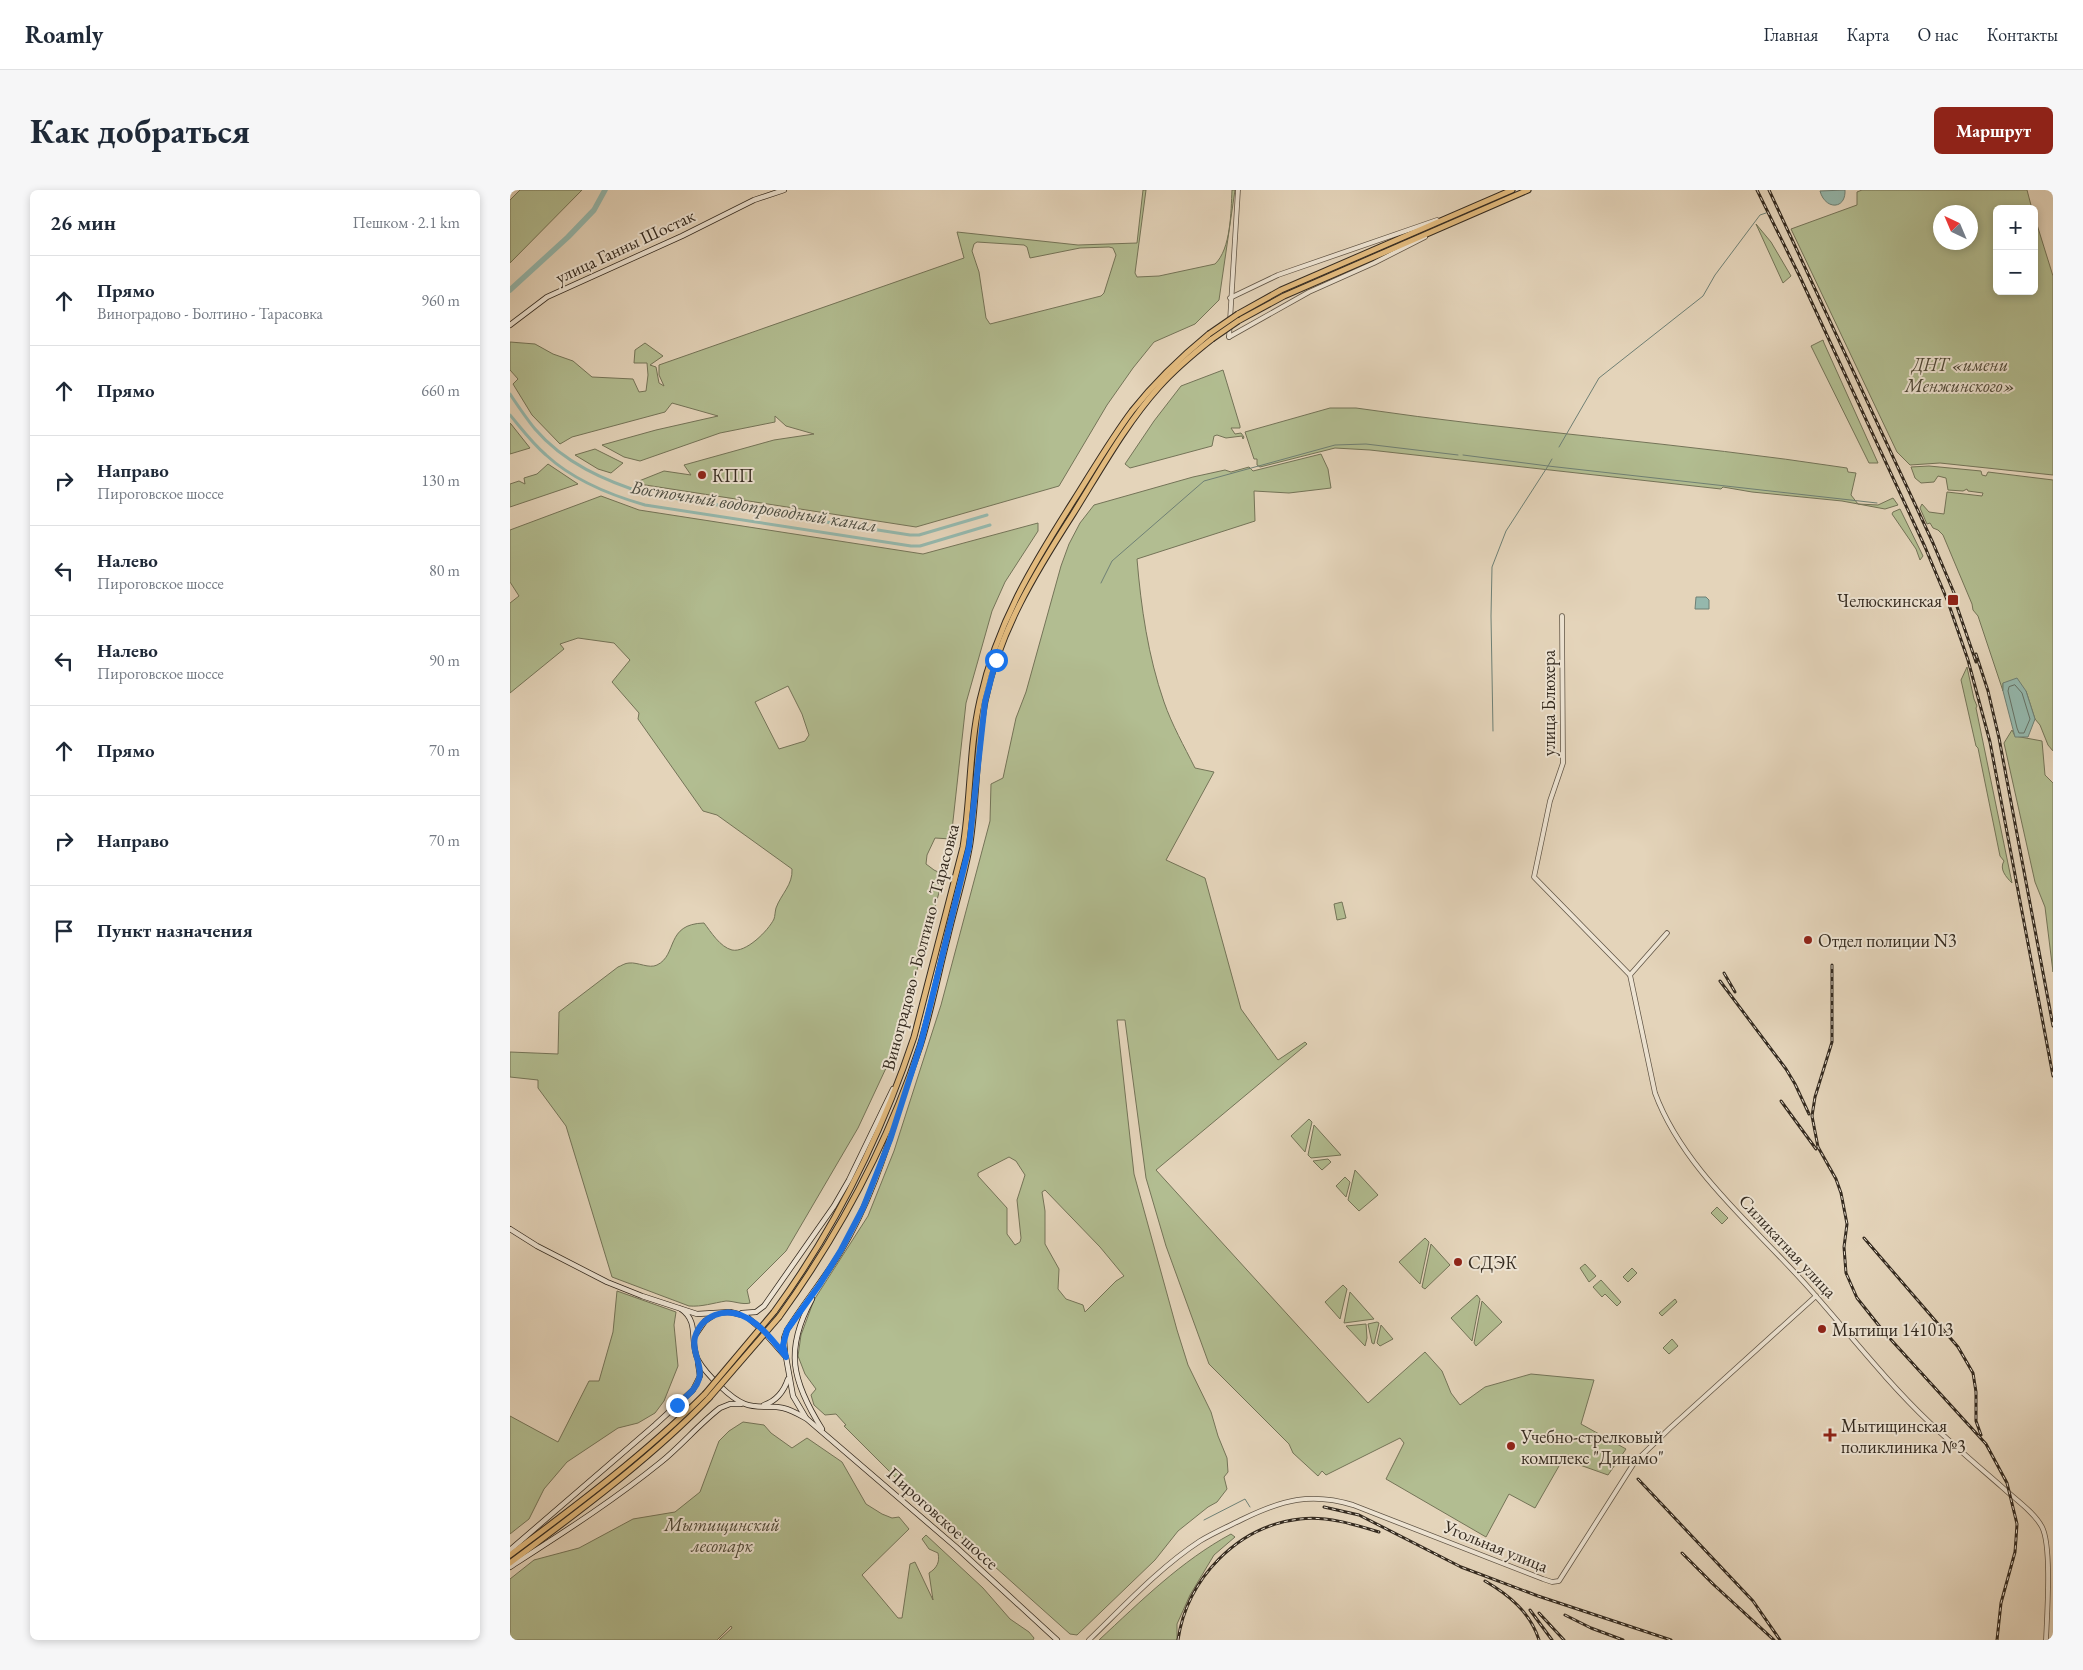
<!DOCTYPE html>
<html lang="ru">
<head>
<meta charset="utf-8">
<style>
	:root { --surface:#fff; --page:#f6f6f7; --text:#1f2937; --muted:#747a83; --line:#e0e1e3; --accent:#8f2418 }
	body { margin:0; font-family:"EB Garamond",serif; background:var(--page); color:var(--text) }
	.controls { position:absolute; right:15px; top:15px; display:grid; overflow:hidden; border-radius:8px; box-shadow:0 2px 8px #0003 }
	.controls button { width:45px; height:45px; display:grid; place-items:center; padding:0; border:0; border-bottom:1px solid var(--line); background:var(--surface); color:var(--text); font:25px sans-serif }
	.compass { position:absolute; left:1423px; top:15px; width:45px; height:45px; border-radius:50%; background:var(--surface); box-shadow:0 2px 8px #0003; rotate:316deg }
	.stop { position:absolute; width:15px; height:15px; margin:-11px; border:4px solid #1a73e8; border-radius:50%; background:#fff }
	.stop.end { background:#1a73e8; border-color:#fff; box-shadow:0 1px 5px #0008 }
	.list { margin:0; padding:0; list-style:none }
	h2 { display:flex; justify-content:space-between; align-items:center; height:65px; margin:0; padding:0 20px; font-size:21px }
	h2 small { font-size:16px; font-weight:400; color:var(--muted) }
	.list li { display:grid; grid-template-columns:32px 1fr auto; gap:15px; align-items:center; box-sizing:border-box; height:90px; padding:0 20px; border-top:1px solid var(--line) }
	.list b { display:block; font-size:19px; white-space:nowrap }
	.list p { margin:0; font-size:16px; white-space:nowrap; color:var(--muted) }
	.list em { font-size:16px; font-style:normal; color:var(--muted) }
	.icon { flex:none; width:28px; height:28px; fill:none; stroke:currentColor; stroke-width:2; stroke-linecap:round; stroke-linejoin:round }
	.map { position:relative; flex:none; width:1543px; height:1450px; overflow:hidden; border-radius:8px }
	header { display:flex; align-items:center; gap:30px; box-sizing:border-box; height:70px; padding:0 25px; background:var(--surface); border-bottom:1px solid var(--line) }
	header strong { font-size:24px }
	nav { display:flex; gap:28px; margin-inline-start:auto; font-size:18px }
	.intro { display:flex; align-items:center; justify-content:space-between; box-sizing:border-box; height:120px; padding:0 30px }
	h1 { margin:0; font-size:35px }
	.button { padding:12px 22px; border-radius:8px; background:var(--accent); color:#fff; font-size:18px; font-weight:700 }
	main { display:flex; gap:30px; padding:0 30px }
	aside { flex:1; background:var(--surface); border-radius:8px; box-shadow:0 2px 8px #0003 }
	.map>svg:first-child { display:block }
	.green { fill:#b2bd91; stroke:#747458; fill-rule:evenodd }
	.water { fill:#95b8ad; stroke:#6f8075 }
	.lines { fill:none; stroke-linecap:round; stroke-linejoin:round }
	.shore { stroke:#657266; stroke-width:1 }
	.stream { stroke:#6f8075; stroke-width:1 }
	.canal { stroke:#95b8ad; stroke-width:3 }
	.river { stroke:#95b8ad; stroke-width:5.5 }
	.tertiary-casing { stroke:#615546; stroke-width:5.5 }
	.secondary-casing { stroke:#352b20; stroke-width:6 }
	.primary-casing { stroke:#352b20; stroke-width:7 }
	.tertiary { stroke:#ede3d2; stroke-width:4 }
	.secondary { stroke:#ede3d2; stroke-width:4.5 }
	.primary { stroke:#e2ba7d; stroke-width:5 }
	.rail-casing { stroke:#352b20; stroke-width:3 }
	.rail { stroke:#ede3d2; stroke-width:1; stroke-dasharray:4; stroke-linecap:butt }
	.primary-bridge-casing { stroke:#352b20; stroke-width:7; stroke-linecap:butt }
	.primary-bridge { stroke:#e2ba7d; stroke-width:5 }
	.route { stroke:#1a73e8; stroke-width:6 }
	.poi-dot { fill:#8f2418; stroke:#ede3d2; stroke-width:2 }
	.labels { text-anchor:middle; dominant-baseline:central; stroke-width:4; stroke-linejoin:round; paint-order:stroke }
	.street-label { font-size:18px; fill:#352b20; stroke:#ede3d2 }
	.park-label { font-size:18px; font-style:italic; fill:#4e4837; stroke:#ede3d2 }
	.poi-label { font-size:18px; fill:#352b20; stroke:#ede3d2; text-anchor:start }
	.water-label { font-size:19px; font-style:italic; fill:#4d4e43; stroke:#ede3d2 }
</style>
</head>
<body>
<header>
<strong>Roamly</strong>
<nav><a>Главная</a><a>Карта</a><a>О нас</a><a>Контакты</a></nav>
</header>
<div class="intro"><h1>Как добраться</h1><a class="button">Маршрут</a></div>
<main>
<aside>
<h2>26 мин<small>Пешком · 2.1 km</small></h2>
<ul class="list">
<li><svg class="icon" aria-label="ahead" viewBox="0 0 24 24"><path d="M12 20V5M6 11l6-6 6 6"/></svg><div><b>Прямо</b><p>Виноградово - Болтино - Тарасовка</p></div><em>960 m</em></li>
<li><svg class="icon" aria-label="ahead" viewBox="0 0 24 24"><path d="M12 20V5M6 11l6-6 6 6"/></svg><div><b>Прямо</b></div><em>660 m</em></li>
<li><svg class="icon" aria-label="right" viewBox="0 0 24 24"><path d="M7 20v-9h11M14 6l5 5-5 5"/></svg><div><b>Направо</b><p>Пироговское шоссе</p></div><em>130 m</em></li>
<li><svg class="icon" aria-label="left" viewBox="0 0 24 24"><path d="M17 20v-9H6M10 6l-5 5 5 5"/></svg><div><b>Налево</b><p>Пироговское шоссе</p></div><em>80 m</em></li>
<li><svg class="icon" aria-label="left" viewBox="0 0 24 24"><path d="M17 20v-9H6M10 6l-5 5 5 5"/></svg><div><b>Налево</b><p>Пироговское шоссе</p></div><em>90 m</em></li>
<li><svg class="icon" aria-label="ahead" viewBox="0 0 24 24"><path d="M12 20V5M6 11l6-6 6 6"/></svg><div><b>Прямо</b></div><em>70 m</em></li>
<li><svg class="icon" aria-label="right" viewBox="0 0 24 24"><path d="M7 20v-9h11M14 6l5 5-5 5"/></svg><div><b>Направо</b></div><em>70 m</em></li>
<li><svg class="icon" aria-label="arrive" viewBox="0 0 24 24"><path d="M6 21V4h12l-3 4 3 4H6"/></svg><div><b>Пункт назначения</b></div></li>
</ul>
</aside>
<div class="map">
<svg width="1543" height="1450" viewBox="0 0 1543 1450">
	<rect width="100%" height="100%" fill="#e4d4ba"/>
	<filter id="stains"><feTurbulence type="fractalNoise" baseFrequency=".004" numOctaves="4"/><feColorMatrix values="0 0 0 0 .2 0 0 0 0 .09 0 0 0 0 .02 0 0 0 .5 -.17"/></filter>
	<radialGradient id="worn" r=".72"><stop offset=".6" stop-color="#630" stop-opacity="0"/><stop offset="1" stop-color="#630" stop-opacity=".3"/></radialGradient>
	<g class="green">
		<polygon points="10,0 72,0 0,73 0,10"/>
		<path d="M633,0H636L625,83L627,87L649,86L705,74C721,59 721,21 722,0H725L709,110L685,134L644,152L623,178L597,215L549,296L406,337L129,294V291L154,281L181,285L174,275L264,250L304,244L276,236L265,226V232L210,243L130,271L114,267L92,255L146,240L208,226L162,213L155,222L62,247L50,254L22,225L3,194L8,189L0,180V152L25,154L43,164L63,171L82,187L123,189L129,202L136,201L138,185L137,173H124L125,160L135,153L153,166L140,175L146,177L149,193L154,196L149,185V175L454,68L447,42L568,55L627,53ZM467,52L514,55L517,57L520,68L570,58L599,57L603,58L606,65L594,103L591,106L480,134L476,128L469,82L462,61L464,54Z"/>
		<path d="M1352,0H1517L1522,19H1487V101H1524V25L1543,86V285L1430,273L1400,275L1387,262L1281,39L1347,15V2ZM1460,22V52H1430V22Z"/>
		<polygon points="1246,34 1261,52 1281,86 1273,93"/>
		<polygon points="1313,150 1314,153 1368,273 1359,273 1301,156"/>
		<polygon points="713,180 730,236 730,238 721,238 725,244 731,243 734,247 733,249 732,246 716,248 707,245 704,246 702,256 620,278 615,274 644,231 671,196"/>
		<path d="M820,218H846C1009,242 1174,253 1337,278L1338,282L1346,283L1341,305L1348,314L1368,315L1383,308L1388,315L1375,319L1332,311L1242,302L1213,297L1211,299L860,260L825,258L750,277L747,275V269H744L735,242Z"/>
		<polygon points="0,233 1,234 20,258 0,264"/>
		<polygon points="85,259 113,273 101,283 88,279 65,265"/>
		<path d="M811,264L818,279L821,298L779,303L744,301L745,331L627,369C631,417 638,466 654,512C662,535 674,556 685,578L704,582L656,670L695,688L731,819L768,870L795,852L797,854L646,980L858,1213L915,1162L932,1181L941,1203L950,1215L975,1197L1021,1184L1084,1190L1071,1234L1116,1259L1098,1285L1053,1269L1025,1318L999,1304L976,1347L876,1289L894,1253L890,1248L816,1285L812,1281L808,1286L783,1263L779,1254L699,1174L656,1056L636,988L615,830H607L624,984L667,1140L678,1175L701,1222L708,1246L717,1268L718,1282L714,1287L717,1299L707,1312L698,1317L668,1341L645,1370L567,1445L560,1444L390,1292L334,1236L336,1235L326,1224L315,1225L304,1215L301,1205L306,1199L295,1184L288,1166L291,1145L304,1110L358,1026L384,961L431,815L480,631L481,594L493,588L506,528L516,502L551,376L559,354L570,333L584,315L683,287L715,280L721,282L739,277L743,281ZM499,967L506,971L515,985L507,1010L511,1048L510,1052L505,1055L497,1044V1018L468,986V983ZM535,1000L590,1057L614,1086L606,1091L575,1122L573,1115L556,1109L548,1099L549,1079L535,1054V1021L532,1002Z"/>
		<polygon points="38,274 68,294 0,317 0,294 9,291 15,294 14,288 27,284"/>
		<polygon points="1419,276 1471,281 1472,285 1476,286 1478,282 1543,290 1543,561 1538,555 1530,535 1525,529 1516,501 1493,493 1493,501 1468,426 1463,420 1462,414 1433,345 1428,340 1423,338 1420,333 1417,334 1410,318 1412,314 1419,322 1434,324 1437,302 1472,306 1473,303 1458,301 1457,299 1453,301 1438,300 1436,288 1428,286 1424,292 1411,293 1405,288 1401,277"/>
		<path d="M91,306L129,320L413,364L528,333V341L495,392L482,421L456,513L441,649L425,648L417,665L416,674L424,680L434,685L384,861L348,938L276,1061L237,1100L240,1113C232,1115 224,1111 216,1111C203,1113 192,1117 179,1116L102,1087L56,936L28,898V890L0,887V862L48,864L49,822L108,777C111,776 115,773 119,773C128,772 139,779 147,775C168,765 155,734 194,733C201,742 210,757 222,760C236,763 258,741 264,729C265,726 265,722 266,718C271,704 283,695 282,679L207,625L193,621L128,529L129,523L102,492L120,470L104,453L68,448L50,454L54,459L0,503V413L9,406L0,392V340ZM278,496L292,524L299,545L295,551L269,559L245,512Z"/>
		<polygon points="1390,319 1413,366 1410,370 1406,359 1382,324 1383,322"/>
		<path d="M1457,477L1464,509L1467,516L1466,518L1502,693C1496,687 1489,679 1494,671L1490,666L1468,558L1466,556L1451,490Z"/>
		<polygon points="1502,540 1505,546 1532,551 1535,585 1543,593 1543,782 1535,717 1525,692 1494,553"/>
		<polygon points="832,712 836,728 827,730 824,714"/>
		<polygon points="799,929 802,932 795,962 781,946"/>
		<polygon points="804,935 831,965 801,968 798,965"/>
		<polygon points="818,969 821,972 812,980 803,971"/>
		<polygon points="845,980 868,1005 849,1021 838,1010"/>
		<polygon points="835,987 840,992 836,1007 826,996"/>
		<polygon points="1207,1017 1218,1028 1212,1034 1201,1023"/>
		<polygon points="915,1048 919,1052 910,1094 889,1072"/>
		<polygon points="921,1054 940,1075 915,1099 912,1097"/>
		<polygon points="1075,1074 1086,1086 1079,1092 1070,1078"/>
		<polygon points="1122,1078 1127,1083 1118,1092 1113,1087"/>
		<polygon points="1091,1090 1111,1112 1107,1116 1095,1104 1092,1107 1083,1097"/>
		<polygon points="833,1095 837,1099 830,1129 815,1112"/>
		<polygon points="107,1101 166,1122 164,1135 168,1176 154,1211 145,1223 128,1233 108,1238 57,1272 34,1299 19,1329 0,1344 0,1226 48,1252 79,1191 89,1191 103,1142"/>
		<polygon points="840,1102 864,1129 834,1133"/>
		<polygon points="967,1105 970,1109 962,1151 941,1128"/>
		<polygon points="1165,1109 1167,1112 1152,1126 1149,1123"/>
		<polygon points="972,1111 992,1132 966,1156 964,1153"/>
		<polygon points="867,1132 869,1133 864,1154 862,1153 858,1134"/>
		<polygon points="856,1134 857,1148 855,1156 836,1136"/>
		<polygon points="871,1135 883,1149 870,1156 867,1153"/>
		<polygon points="1162,1149 1168,1156 1159,1164 1153,1158"/>
		<path d="M233,1232L254,1235L261,1243L282,1258L297,1248L332,1272L356,1314L372,1324L382,1328L389,1327L399,1339L352,1385L388,1428H392L400,1374L405,1372L423,1410L419,1383C427,1378 430,1372 428,1363L419,1359L412,1349L416,1345L473,1398L500,1429L519,1442L524,1448L523,1450H209L222,1438L221,1436L207,1450H0V1389L24,1370L69,1358L123,1329L165,1322L190,1302L209,1251L219,1241Z"/>
		<path d="M721,1344L725,1347L704,1365L680,1405L667,1434V1450H589C631,1411 671,1371 721,1344Z"/>
	</g>
	<g class="water">
		<path d="M1335,0C1336,20 1315,20 1310,1Z"/>
		<polygon points="1186,407 1196,407 1199,410 1199,419 1185,419"/>
		<polygon points="1507,488 1516,501 1525,529 1518,547 1505,547 1493,501 1493,493"/>
	</g>
	<g class="lines">
		<polygon class="shore" points="1505,495 1512,503 1520,529 1514,543 1509,543 1507,538 1498,501 1499,497"/>
		<g class="stream">
			<polyline points="1049,257 1089,188 1193,106 1205,85 1250,25 1256,23"/>
			<polyline points="953,265 1038,276 1042,269"/>
			<polyline points="591,393 602,371 694,291 825,255 856,254 948,265"/>
			<polyline points="983,541 981,426 982,377 996,341 1038,276 1367,313"/>
			<polyline points="694,1330 735,1309 740,1317"/>
		</g>
		<g class="canal">
			<path d="M0,204C8,216 16,228 25,239C54,273 95,291 137,304L400,345H409L477,325"/>
			<path d="M0,225C11,238 22,253 36,265C63,290 100,305 135,315L401,356H410L480,335"/>
		</g>
		<polyline class="river" points="0,100 58,47 84,20 95,0"/>
		<g class="tertiary-casing">
			<g id="tertiary">
				<polyline points="720,108 768,85 927,30"/>
				<polyline points="719,147 799,102 864,73 915,47"/>
				<polyline points="719,147 728,0"/>
				<path d="M1052,426L1053,573L1040,611L1024,687L1120,785L1145,903C1173,979 1245,1037 1298,1097C1338,1142 1375,1190 1419,1232C1443,1255 1468,1276 1492,1297C1505,1309 1524,1322 1532,1337C1542,1356 1537,1426 1536,1450"/>
				<polyline points="1120,785 1157,743"/>
				<path d="M579,1450C613,1417 650,1377 690,1351C703,1343 719,1336 733,1329C772,1310 801,1302 843,1315L1033,1389L1042,1392L1049,1391L1124,1273L1160,1238L1306,1106"/>
			</g>
		</g>
		<g class="secondary-casing">
			<g id="secondary">
				<polyline points="0,135 37,107 172,46 244,10 274,0"/>
				<polyline points="0,1039 27,1056 97,1092 132,1106 187,1124 220,1122 236,1126 251,1139 276,1167 283,1206 296,1228"/>
				<path d="M302,1109C274,1160 282,1191 312,1239"/>
				<path d="M171,1119C190,1132 179,1152 188,1170C196,1184 221,1209 235,1214C247,1219 261,1215 273,1218C282,1220 290,1225 297,1229L446,1357L547,1450"/>
				<polyline points="232,1123 246,1122 254,1116 324,1016 339,990 383,899"/>
				<polyline points="186,1144 195,1131 204,1125"/>
				<path d="M275,1163L274,1148L277,1140C294,1113 314,1089 331,1061C358,1016 375,966 390,916"/>
				<path d="M254,1215C266,1211 274,1201 278,1189"/>
				<polyline points="0,1360 145,1235 183,1200 190,1186 188,1173"/>
				<path d="M0,1377C51,1344 103,1311 151,1272C172,1255 189,1234 210,1218L220,1214H231"/>
			</g>
		</g>
		<g class="primary-casing">
			<g id="primary">
				<polyline points="728,124 771,100 1002,0"/>
				<polyline points="728,131 774,106 1018,0"/>
				<path d="M264,1122C326,1037 371,946 404,847L453,657C461,608 459,558 470,510C487,433 522,376 564,310C583,280 601,249 622,221C645,192 671,167 699,144"/>
				<path d="M269,1127C329,1044 378,953 410,856C421,821 428,784 437,749C444,718 455,685 460,653C467,606 466,558 475,511C489,442 525,383 563,324C590,281 615,235 649,197C665,179 683,164 702,149"/>
				<path d="M0,1365C67,1315 135,1264 195,1204"/>
				<path d="M0,1373C69,1321 139,1270 199,1208"/>
			</g>
		</g>
		<use href="#tertiary" class="tertiary"/>
		<use href="#secondary" class="secondary"/>
		<use href="#primary" class="primary"/>
		<g class="rail-casing">
			<g id="rail">
				<polyline points="1247,0 1290,87 1415,357 1438,412 1458,470 1480,552 1543,886"/>
				<polyline points="1259,0 1423,353 1447,410"/>
				<polyline points="1443,405 1466,472"/>
				<polyline points="1466,464 1478,501 1489,548 1543,836"/>
				<polyline points="1322,775 1322,852 1305,907 1302,926 1308,957 1326,989 1331,1003 1337,1034 1334,1057 1336,1083 1347,1108 1374,1142 1476,1254 1497,1293 1507,1334 1506,1349 1505,1362 1491,1413 1487,1450"/>
				<polyline points="1214,783 1225,802"/>
				<polyline points="1210,791 1276,879 1285,894 1299,924"/>
				<polyline points="1271,911 1306,959"/>
				<polyline points="1354,1048 1448,1157 1463,1183 1466,1202 1466,1231 1471,1245"/>
				<polyline points="1128,1289 1243,1411 1270,1450"/>
				<polyline points="814,1317 849,1325 951,1377 1028,1406 1161,1450"/>
				<polyline points="1172,1363 1204,1395 1264,1450"/>
				<path d="M975,1391C999,1405 1020,1422 1029,1450"/>
				<polyline points="1020,1420 1042,1450"/>
				<polyline points="1029,1423 1054,1450"/>
				<polyline points="1055,1425 1081,1438 1113,1450"/>
				<path d="M668,1450C677,1389 727,1336 790,1329C817,1326 843,1334 869,1342"/>
			</g>
		</g>
		<use href="#rail" class="rail"/>
		<g class="primary-bridge-casing">
			<g id="primary-bridge">
				<polyline points="699,144 728,124"/>
				<polyline points="702,149 728,131"/>
				<polyline points="195,1204 264,1122"/>
				<polyline points="199,1208 269,1127"/>
			</g>
		</g>
		<use href="#primary-bridge" class="primary-bridge"/>
	</g>
	<g class="lines">
		<path class="route" d="M167,1215C175,1207 186,1200 189,1189C193,1175 181,1161 185,1147C188,1137 195,1129 205,1125C235,1113 260,1146 276,1167L273,1155L277,1140L310,1094L331,1060L353,1018L380,950L411,853L459,657L475,512L486,470"/>
	</g>
	<g class="poi-dot">
		<circle cx="192" cy="285" r="5"/>
		<rect x="1437" y="404" width="12" height="12" rx="2.5"/>
		<circle cx="1298" cy="750" r="5"/>
		<circle cx="948" cy="1072" r="5"/>
		<circle cx="1312" cy="1139" r="5"/>
		<path d="M1317.5 1237.5h5v5h5v5h-5v5h-5v-5h-5v-5h5z"/>
		<circle cx="1001" cy="1256" r="5"/>
	</g>
	<g class="labels">
		<g class="street-label">
			<text transform="translate(115 56) rotate(-25)">улица Ганны Шостак</text>
			<text transform="translate(1038 513) rotate(-90)">улица Блюхера</text>
			<text transform="translate(410 757) rotate(-75)">Виноградово - Болтино - Тарасовка</text>
			<text transform="translate(1278 1056) rotate(47)">Силикатная улица</text>
			<text transform="translate(433 1328) rotate(42)">Пироговское шоссе</text>
			<text transform="translate(986 1356) rotate(22)">Угольная улица</text>
		</g>
		<g class="park-label">
			<text x="1450" y="174">ДНТ «имени<tspan x="1450" dy="21">Менжинского»</tspan></text>
			<text x="212" y="1334">Мытищинский<tspan x="212" dy="21">лесопарк</tspan></text>
		</g>
		<g class="poi-label">
			<text x="202" y="285">КПП</text>
			<text x="1432" y="410" text-anchor="end">Челюскинская</text>
			<text x="1308" y="750">Отдел полиции N3</text>
			<text x="958" y="1072">СДЭК</text>
			<text x="1322" y="1139">Мытищи 141013</text>
			<text x="1331" y="1235">Мытищинская<tspan x="1331" dy="21">поликлиника №3</tspan></text>
			<text x="1011" y="1246">Учебно-стрелковый<tspan x="1011" dy="21">комплекс "Динамо"</tspan></text>
		</g>
		<g class="water-label">
			<text transform="translate(244 316) rotate(9)">Восточный водопроводный канал</text>
		</g>
	</g>
	<rect width="100%" height="100%" filter="url(#stains)"/>
	<rect width="100%" height="100%" fill="url(#worn)"/>
</svg>
<div class="controls">
<button>+</button>
<button>−</button>
</div>
<svg class="compass" viewBox="-18 -18 36 36"><path d="M0-13l5 13h-10z" fill="#e53935"/><path d="M0 13l5-13h-10z" fill="#747a83"/></svg>
<div class="stop" style="left:486px;top:470px"></div>
<div class="stop end" style="left:167px;top:1215px"></div>
</div>
</main>
</body>
</html>
